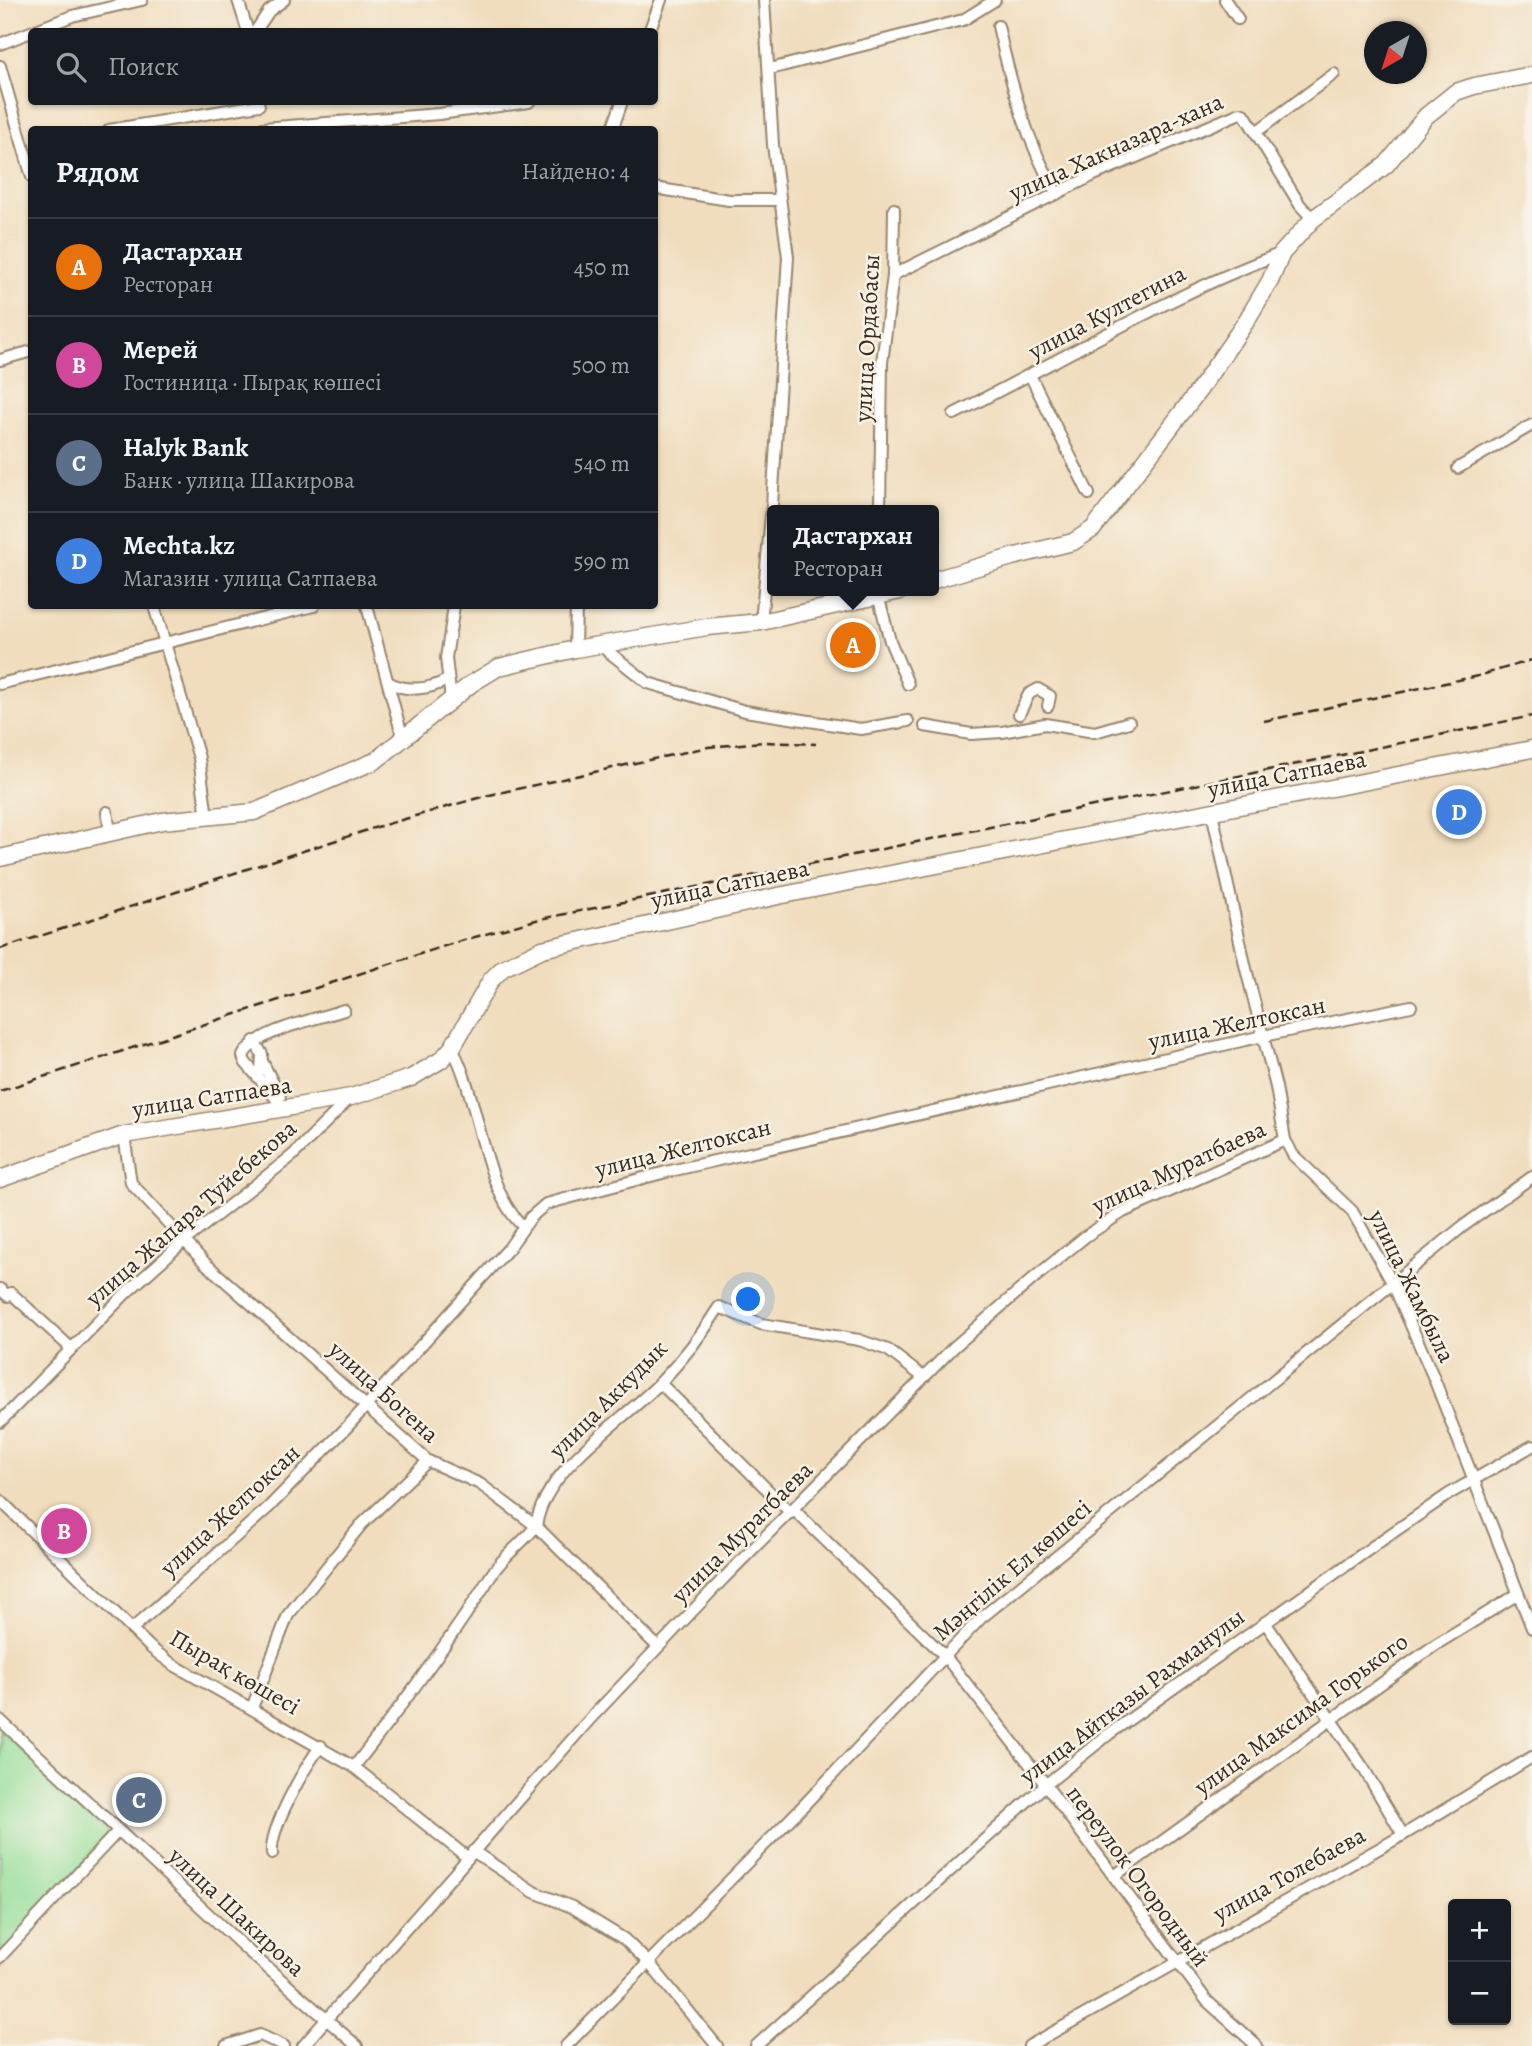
<!DOCTYPE html>
<html lang="ru">
<head>
<meta charset="utf-8">
<style>
	:root { --surface:#171b24; --page:#242831; --text:#f1f3f6; --muted:#9ea1a6; --line:#363941; --accent:#d93025 }
	body { margin:0; font-family:Alegreya,serif; background:var(--page); color:var(--text) }
	.controls { position:absolute; right:21px; bottom:21px; display:grid; overflow:hidden; border-radius:7px; box-shadow:0 2px 5px #0004 }
	.controls button { width:63px; height:63px; display:grid; place-items:center; padding:0; border:0; border-bottom:2px solid var(--line); background:var(--surface); color:var(--text); font:35px sans-serif }
	.compass { position:absolute; left:1364px; top:21px; width:63px; height:63px; border-radius:50%; background:var(--surface); box-shadow:0 2px 5px #0004; rotate:219deg }
	.you { position:absolute; left:749px; top:1300px; width:24px; height:24px; margin:-18px; border:5px solid #fff; border-radius:50%; background:#1a73e8; box-shadow:0 0 0 10px #1a73e833 }
	.badge { display:grid; place-items:center; width:46px; height:46px; border-radius:50%; background:var(--accent); color:#fff; font-size:23px; font-weight:700 }
	.pin { position:absolute; translate:-50% -50%; border:4px solid #fff; box-shadow:0 2px 7px #0006 }
	.popup { position:absolute; left:767px; top:505px; width:172px; height:91px; box-sizing:border-box; display:grid; place-content:center; border-radius:7px; background:var(--surface); filter:drop-shadow(0 2px 5px #0005); font-size:23px; white-space:nowrap; color:var(--muted) }
	.popup b { font-size:26px; color:var(--text) }
	.popup::after { content:''; position:absolute; left:50%; top:100%; margin-left:-14px; border:14px solid transparent; border-top-color:var(--surface) }
	.list { margin:0; padding:0; list-style:none }
	h2 { display:flex; justify-content:space-between; align-items:center; height:91px; margin:0; padding:0 28px; font-size:30px }
	h2 small { font-size:23px; font-weight:400; color:var(--muted) }
	.list li { display:grid; grid-template-columns:46px 1fr auto; gap:21px; align-items:center; box-sizing:border-box; height:98px; padding:0 28px; border-top:2px solid var(--line) }
	.list b { display:block; font-size:26px; white-space:nowrap }
	.list p { margin:0; font-size:23px; white-space:nowrap; color:var(--muted) }
	.list em { font-size:23px; font-style:normal; color:var(--muted) }
	.icon { flex:none; width:38px; height:38px; fill:none; stroke:currentColor; stroke-width:2; stroke-linecap:round; stroke-linejoin:round }
	.map { position:relative; flex:none; width:1532px; height:2046px; overflow:hidden }
	.search { position:absolute; background:var(--surface); box-shadow:0 2px 5px #0004; left:28px; top:28px; width:630px; height:77px; display:flex; align-items:center; gap:18px; box-sizing:border-box; padding:0 24px; border-radius:7px; color:var(--muted); font-size:26px }
	.panel { position:absolute; background:var(--surface); box-shadow:0 2px 5px #0004; left:28px; top:126px; width:630px; height:483px; border-radius:7px }
	.map>svg:first-child { display:block }
	.green { fill:#96df9a; stroke:#68845c; stroke-width:2 }
	.lines { fill:none; stroke-linecap:round; stroke-linejoin:round }
	.street-casing { stroke:#96846e; stroke-width:14 }
	.secondary-casing { stroke:#96846e; stroke-width:19 }
	.street { stroke:#fff; stroke-width:10 }
	.secondary { stroke:#fff; stroke-width:16 }
	.rail { stroke:#3b2a1e; stroke-width:2.5; stroke-dasharray:10 5; stroke-linecap:butt }
	.labels { text-anchor:middle; dominant-baseline:central; stroke-width:5; stroke-linejoin:round; paint-order:stroke }
	.street-label { font-size:24px; fill:#3b2a1e; stroke:#f7f3e8 }
</style>
</head>
<body>
<div class="map">
<svg width="1532" height="2046" viewBox="0 0 1532 2046">
	<rect width="100%" height="100%" fill="#f7f3e8"/>
	<filter id="ink" filterUnits="userSpaceOnUse"><feTurbulence type="fractalNoise" baseFrequency=".0143" numOctaves="2"/><feDisplacementMap in="SourceGraphic" scale="14" xChannelSelector="R" yChannelSelector="G"/><feConvolveMatrix kernelMatrix="1 2 1 2 8 2 1 2 1" color-interpolation-filters="sRGB"/></filter>
	<filter id="wash" filterUnits="userSpaceOnUse"><feTurbulence type="fractalNoise" baseFrequency=".00686" numOctaves="4" result="noise"/><feDisplacementMap in="SourceGraphic" scale="28" xChannelSelector="R" yChannelSelector="G"/><feGaussianBlur stdDeviation="1.57" result="paint"/><feColorMatrix in="noise" values="0 0 0 0 0 0 0 0 0 0 0 0 0 0 0 0 0 1.4 0 .05"/><feComposite in="paint" operator="in"/></filter>
	<g filter="url(#wash)">
		<rect width="100%" height="100%" fill="#f1ddbd"/>
		<polygon class="green" points="0,1729 109,1831 0,1967"/>
	</g>
	<g filter="url(#ink)">
		<g class="lines">
			<g class="street-casing">
				<g id="street">
					<polyline points="238,0 248,32"/>
					<polyline points="1225,0 1238,19"/>
					<path d="M998,26C1011,84 1027,143 1057,194"/>
					<polyline points="255,32 269,11 284,0"/>
					<polyline points="649,32 661,0"/>
					<polyline points="0,44 72,16 142,0"/>
					<polyline points="0,66 32,177"/>
					<polyline points="770,69 963,20 995,0"/>
					<polyline points="263,128 439,114 529,102"/>
					<polyline points="109,130 259,105"/>
					<polyline points="612,130 622,102"/>
					<polyline points="1256,132 1334,74"/>
					<polyline points="654,188 729,200 779,200"/>
					<polyline points="893,275 1094,175 1240,113 1245,115 1300,205 1313,219"/>
					<polyline points="0,360 32,351"/>
					<polyline points="1030,375 1089,494"/>
					<path d="M954,414C1063,359 1167,296 1282,253"/>
					<polyline points="1458,468 1532,425"/>
					<polyline points="880,510 882,363 893,275 894,209"/>
					<polyline points="877,591 890,641 908,684"/>
					<polyline points="154,606 199,758 207,817"/>
					<polyline points="367,606 403,739"/>
					<polyline points="761,622 772,505 788,257 773,145 764,0"/>
					<polyline points="600,645 648,683 745,711 861,729 908,721"/>
					<polyline points="575,649 576,606"/>
					<path d="M388,682C406,692 429,690 447,680"/>
					<polyline points="0,684 314,606"/>
					<polyline points="451,700 446,658 454,606"/>
					<polyline points="1019,714 1029,694 1038,689 1050,696 1048,706"/>
					<polyline points="925,726 971,734 1002,732 1045,724 1095,732 1129,722"/>
					<polyline points="107,812 110,832"/>
					<polyline points="1212,812 1246,969 1276,1087 1285,1140 1293,1155 1352,1211 1393,1284 1433,1376 1532,1628"/>
					<polyline points="254,1041 262,1054 261,1070"/>
					<path d="M452,1048C480,1099 483,1191 523,1226"/>
					<polyline points="263,1063 280,1097"/>
					<path d="M285,1109L245,1062L243,1056C254,1031 317,1019 344,1010"/>
					<polyline points="124,1135 131,1183 205,1263 428,1461 480,1484 536,1526 658,1647"/>
					<polyline points="0,1289 8,1296"/>
					<polyline points="11,1293 72,1349"/>
					<polyline points="660,1383 791,1513"/>
					<polyline points="0,1422 126,1293 184,1241 292,1156 349,1099"/>
					<polyline points="0,1500 151,1648 172,1664 354,1767 468,1858"/>
					<polyline points="794,1510 944,1655 1039,1776 1207,2001 1257,2046"/>
					<polyline points="1265,1622 1364,1769 1403,1835"/>
					<polyline points="132,1629 269,1507 348,1426 509,1248 531,1217 546,1204 666,1172 1263,1036 1411,1006"/>
					<polyline points="252,1708 288,1615 361,1525 428,1461"/>
					<polyline points="0,1720 246,1949 357,2046"/>
					<path d="M354,1767C403,1704 450,1641 492,1574C503,1556 523,1543 536,1526C545,1467 621,1423 660,1383C681,1361 703,1333 719,1307L761,1324L859,1340L888,1350L923,1377"/>
					<polyline points="473,1851 534,1892 572,1907 624,1939 649,1963 717,2046"/>
					<path d="M272,1854C269,1829 305,1766 321,1746"/>
					<polyline points="1114,1876 1435,1645 1518,1594"/>
					<polyline points="0,1957 118,1831"/>
					<polyline points="226,2046 260,2035 284,2046"/>
					<polyline points="303,2046 590,1719 723,1579 954,1347 1034,1278 1086,1236 1123,1212 1285,1140"/>
					<polyline points="566,2046 804,1805 981,1618 1462,1227 1532,1177"/>
					<polyline points="756,2046 1044,1786 1109,1734 1382,1540 1449,1494 1532,1446"/>
					<polyline points="1029,2046 1403,1835 1532,1757"/>
				</g>
			</g>
			<g class="secondary-casing">
				<g id="secondary">
					<polyline points="934,580 1012,557 1073,542 1093,529 1199,390 1245,323 1270,281 1282,253 1313,219 1386,165 1426,116 1456,92 1474,86 1532,75"/>
					<polyline points="0,858 162,821 254,812 375,761 471,684 499,667 575,649 707,627 761,622 900,591"/>
					<polyline points="0,1179 124,1135 351,1097 411,1078 441,1060 452,1048 491,980 503,968 542,949 778,896 1532,749"/>
				</g>
			</g>
			<use href="#street" class="street"/>
			<use href="#secondary" class="secondary"/>
			<g class="rail">
				<polyline points="1264,721 1478,676 1532,660"/>
				<polyline points="0,949 377,827 485,796 708,747 763,742 816,744"/>
				<polyline points="0,1091 457,942 536,920 1532,716"/>
			</g>
		</g>
	</g>
	<g class="labels">
		<g class="street-label">
			<text transform="translate(1116 147) rotate(-24)">улица Хакназара-хана</text>
			<text transform="translate(1107 312) rotate(-28)">улица Култегина</text>
			<text transform="translate(867 338) rotate(-87)">улица Ордабасы</text>
			<text transform="translate(1287 774) rotate(-11)">улица Сатпаева</text>
			<text transform="translate(730 884) rotate(-12)">улица Сатпаева</text>
			<text transform="translate(1237 1023) rotate(-12)">улица Желтоксан</text>
			<text transform="translate(212 1097) rotate(-9)">улица Сатпаева</text>
			<text transform="translate(683 1148) rotate(-14)">улица Желтоксан</text>
			<text transform="translate(1179 1167) rotate(-25)">улица Муратбаева</text>
			<text transform="translate(191 1213) rotate(-41)">улица Жапара Туйебекова</text>
			<text transform="translate(1412 1286) rotate(64)">улица Жамбыла</text>
			<text transform="translate(384 1392) rotate(42)">улица Богена</text>
			<text transform="translate(608 1399) rotate(-45)">улица Аккудык</text>
			<text transform="translate(230 1510) rotate(-43)">улица Желтоксан</text>
			<text transform="translate(742 1532) rotate(-45)">улица Муратбаева</text>
			<text transform="translate(1012 1570) rotate(-41)">Мәңгілік Ел көшесі</text>
			<text transform="translate(235 1672) rotate(30)">Пырақ көшесі</text>
			<text transform="translate(1132 1696) rotate(-37)">улица Айтказы Рахманулы</text>
			<text transform="translate(1301 1714) rotate(-36)">улица Максима Горького</text>
			<text transform="translate(1289 1874) rotate(-29)">улица Толебаева</text>
			<text transform="translate(1138 1876) rotate(53)">переулок Огородный</text>
			<text transform="translate(237 1912) rotate(43)">улица Шакирова</text>
		</g>
	</g>
</svg>
<div class="controls">
<button>+</button>
<button>−</button>
</div>
<svg class="compass" viewBox="-18 -18 36 36"><path d="M0-13l5 13h-10z" fill="#e53935"/><path d="M0 13l5-13h-10z" fill="#9ea1a6"/></svg>
<div class="you"></div>
<div class="pin badge" style="left:853px;top:645px;background:#e8710a">A</div>
<div class="popup"><b>Дастархан</b>Ресторан</div>
<div class="pin badge" style="left:64px;top:1531px;background:#d1479c">B</div>
<div class="pin badge" style="left:139px;top:1800px;background:#5c6f8a">C</div>
<div class="pin badge" style="left:1459px;top:812px;background:#3f7fe0">D</div>
<div class="search"><svg class="icon" aria-label="search" viewBox="0 0 24 24"><circle cx="10" cy="10" r="6"/><path d="M15 15l6 6"/></svg>Поиск</div>
<section class="panel">
<h2>Рядом<small>Найдено: 4</small></h2>
<ul class="list">
<li><span class="badge" style="background:#e8710a">A</span><div><b>Дастархан</b><p>Ресторан</p></div><em>450 m</em></li>
<li><span class="badge" style="background:#d1479c">B</span><div><b>Мерей</b><p>Гостиница · Пырақ көшесі</p></div><em>500 m</em></li>
<li><span class="badge" style="background:#5c6f8a">C</span><div><b>Halyk Bank</b><p>Банк · улица Шакирова</p></div><em>540 m</em></li>
<li><span class="badge" style="background:#3f7fe0">D</span><div><b>Mechta.kz</b><p>Магазин · улица Сатпаева</p></div><em>590 m</em></li>
</ul>
</section>
</div>
</body>
</html>
